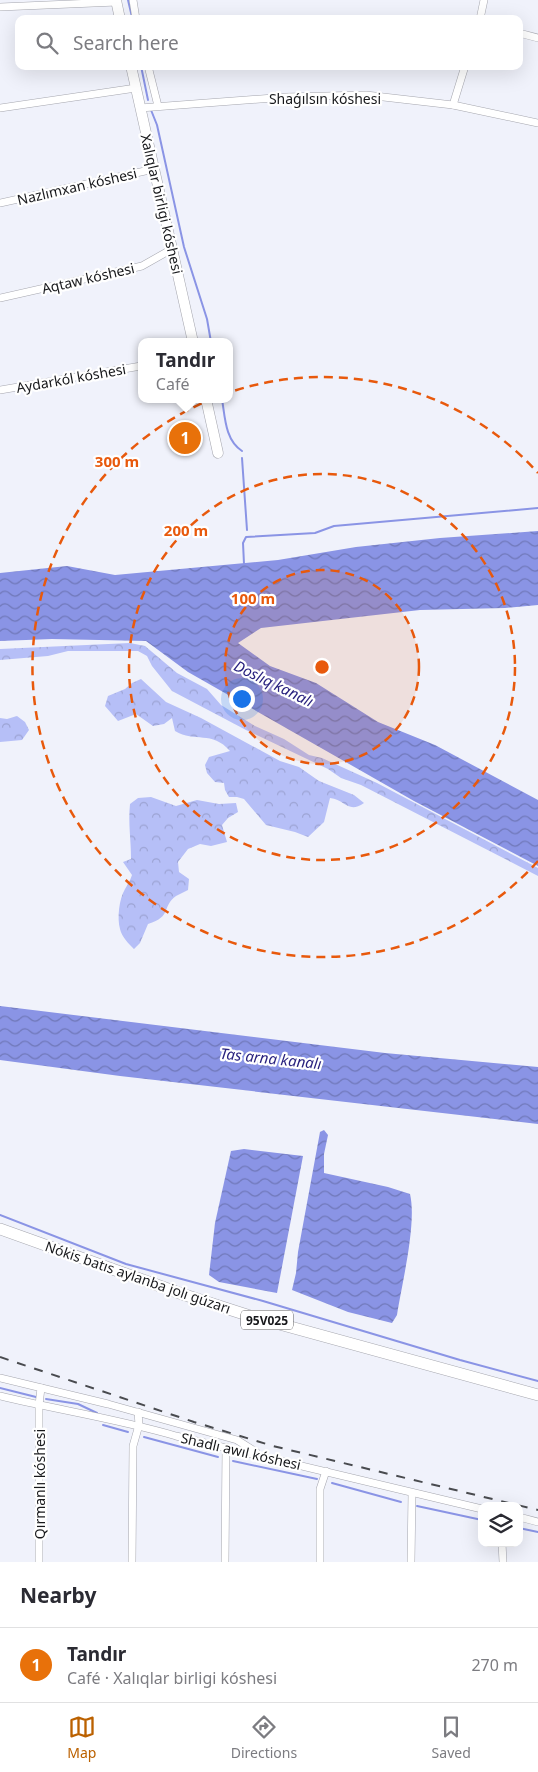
<!DOCTYPE html>
<html lang="en">
<head>
<meta charset="utf-8">
<style>
	:root { --surface:#fff; --page:#f2f2f3; --text:#2b2b33; --muted:#7c7c81; --line:#e1e1e2; --accent:#bb6100 }
	body { margin:0; font-family:"Noto Sans",sans-serif; background:var(--page); color:var(--text) }
	.controls { position:absolute; right:15px; bottom:15px; display:grid; overflow:hidden; border-radius:10px; box-shadow:0 5px 20px #0002 }
	.controls button { width:45px; height:45px; display:grid; place-items:center; padding:0; border:0; border-bottom:1px solid var(--line); background:var(--surface); color:var(--text); font:25px sans-serif }
	.you { position:absolute; left:241px; top:698px; width:18px; height:18px; margin:-12px; border:4px solid #fff; border-radius:50%; background:#1a73e8; box-shadow:0 0 0 8px #1a73e833 }
	.badge { display:grid; place-items:center; width:32px; height:32px; border-radius:50%; background:var(--accent); color:#fff; font-size:16px; font-weight:700 }
	.pin { position:absolute; translate:-50% -50%; border:2px solid #fff; box-shadow:0 1px 5px #0006 }
	.popup { position:absolute; left:138px; top:338px; width:95px; height:65px; box-sizing:border-box; display:grid; place-content:center; border-radius:10px; background:var(--surface); filter:drop-shadow(0 1px 4px #0005); font-size:16px; white-space:nowrap; color:var(--muted) }
	.popup b { font-size:19px; color:var(--text) }
	.popup::after { content:''; position:absolute; left:50%; top:100%; margin-left:-10px; border:10px solid transparent; border-top-color:var(--surface) }
	.list { margin:0; padding:0; list-style:none }
	h2 { display:flex; justify-content:space-between; align-items:center; height:65px; margin:0; padding:0 20px; font-size:21px }
	h2 small { font-size:16px; font-weight:400; color:var(--muted) }
	.list li { display:grid; grid-template-columns:32px 1fr auto; gap:15px; align-items:center; box-sizing:border-box; height:75px; padding:0 20px; border-top:1px solid var(--line) }
	.list b { display:block; font-size:19px; white-space:nowrap }
	.list p { margin:0; font-size:16px; white-space:nowrap; color:var(--muted) }
	.list em { font-size:16px; font-style:normal; color:var(--muted) }
	.icon { flex:none; width:28px; height:28px; fill:none; stroke:currentColor; stroke-width:2; stroke-linecap:round; stroke-linejoin:round }
	.map { position:relative; flex:none; width:538px; height:1562px; overflow:hidden }
	.search { position:absolute; background:var(--surface); box-shadow:0 5px 20px #0002; left:15px; right:15px; top:15px; height:55px; display:flex; align-items:center; gap:12px; box-sizing:border-box; padding:0 18px; border-radius:10px; color:var(--muted); font-size:19px }
	.sheet { height:140px; background:var(--surface) }
	nav { display:flex; justify-content:space-around; align-items:center; box-sizing:border-box; height:70px; border-top:1px solid var(--line); background:var(--surface); font-size:14px; color:var(--muted) }
	nav a { display:grid; justify-items:center; gap:2px }
	nav .on { color:var(--accent) }
	.map>svg:first-child { display:block }
	.forest { fill:url(#forest-crowns) }
	.water { fill:url(#water-waves) }
	.lines { fill:none; stroke-linecap:round; stroke-linejoin:round }
	.stream { stroke:#8a94e5; stroke-width:2 }
	.street-casing { stroke:#a5a6ae; stroke-width:8 }
	.secondary-casing { stroke:#a5a6ae; stroke-width:11 }
	.primary-casing { stroke:#a5a6ae; stroke-width:12 }
	.street { stroke:#fff; stroke-width:7 }
	.secondary { stroke:#fff; stroke-width:10 }
	.primary { stroke:#fff; stroke-width:11 }
	.rail { stroke:#494b4f; stroke-width:2; stroke-dasharray:9 9; stroke-linecap:butt }
	.ring { fill:none; stroke:#e8590c; stroke-width:2.5; stroke-dasharray:9 6 }
	.labels { text-anchor:middle; dominant-baseline:central; stroke-width:4.5; stroke-linejoin:round; paint-order:stroke }
	.shield { fill:#fff; stroke:#5d5d5f; stroke-width:1 }
	.shield-label { font-size:12px; font-weight:bold; fill:#17181b }
	.street-label { font-size:14px; fill:#17181b; stroke:#fff }
	.water-label { font-size:15px; font-style:italic; fill:#28217e; stroke:#fff }
	.centre { fill:#e8590c; stroke:#fff; stroke-width:2.5 }
	.ring-label { font-size:15px; text-anchor:middle; font-weight:bold; fill:#e8590c; stroke:#fff; stroke-width:4.5; stroke-linejoin:round; paint-order:stroke }
</style>
</head>
<body>
<div class="map">
<svg width="538" height="1562" viewBox="0 0 538 1562">
	<defs>
		<pattern id="forest-crowns" width="20" height="18" patternUnits="userSpaceOnUse" patternTransform="scale(1.25)"><rect width="20" height="18" fill="#b6bff7"/><path d="M2 6a3 3 0 1 1 6 0M12 15a3 3 0 1 1 6 0" fill="none" stroke="#9ca3d3"/></pattern>
		<pattern id="water-waves" width="16" height="10" patternUnits="userSpaceOnUse" patternTransform="scale(1.25)"><rect width="16" height="10" fill="#8a94e5"/><path d="M0 5q4-4 8 0t8 0" fill="none" stroke="#7078b9"/></pattern>
	</defs>
	<rect width="100%" height="100%" fill="#f0f2fb"/>
	<g class="forest">
		<polygon points="130,643 145,646 177,673 207,689 221,705 255,726 284,739 309,755 322,758 377,783 538,868 538,876 361,785 341,778 328,769 246,730 172,691 152,666 147,656 138,651 68,651 48,656 0,660 0,649"/>
		<path d="M141,679L166,702L201,718L280,761L299,767L319,781L354,795L364,803C348,814 346,800 330,798L324,822L308,837L295,832L266,825L244,799L237,797H229L225,790L224,783L215,782L207,773L205,765L209,757L230,751C212,730 195,743 175,731L172,718L164,724L153,726L136,714L118,721L105,706L108,696L125,689L132,683Z"/>
		<polygon points="17,716 25,722 29,730 22,740 0,742 0,718 7,719"/>
		<path d="M151,797L176,806L197,800L219,804L236,803L238,812L228,818L222,825L227,842L211,846L200,844L188,849L178,862L179,872L189,879L188,890C184,892 180,894 176,896C161,907 173,916 148,924L140,943L134,949C128,943 122,937 120,929C117,918 119,899 125,889C128,884 130,881 132,875L123,862L131,859C131,840 128,823 130,804L138,798Z"/>
	</g>
	<g class="water">
		<polygon points="538,531 538,605 505,608 420,610 261,628 238,643 270,666 316,683 378,722 435,745 538,800 538,866 414,801 188,672 146,641 52,639 0,641 0,573 67,566 115,575 278,560 356,547 440,538"/>
		<polygon points="0,1006 385,1053 538,1067 538,1124 120,1076 0,1060"/>
		<path d="M324,1130L328,1135L324,1154V1173L388,1187L410,1194C417,1223 402,1283 397,1315L392,1323L348,1312L292,1290L296,1273L298,1252L320,1132Z"/>
		<polygon points="244,1149 303,1156 277,1293 219,1282 209,1275 215,1223 231,1151"/>
	</g>
	<g class="lines">
		<g class="stream">
			<polyline points="128,0 132,17"/>
			<polyline points="141,66 148,100"/>
			<polyline points="151,110 157,125 184,247 207,319 211,342"/>
			<path d="M222,399C225,417 225,440 242,451"/>
			<polyline points="242,458 247,530"/>
			<polyline points="244,564 243,543 246,537 315,533 334,526 538,508"/>
			<polyline points="0,1215 126,1264 263,1301 460,1360 538,1381"/>
			<polyline points="0,1388 36,1397"/>
			<polyline points="46,1399 78,1404 97,1413"/>
			<polyline points="103,1425 128,1432"/>
			<polyline points="144,1437 218,1457"/>
			<polyline points="233,1461 317,1479"/>
			<polyline points="332,1483 401,1502"/>
			<polyline points="417,1506 482,1520"/>
			<polyline points="519,1528 538,1532"/>
		</g>
		<g class="street-casing">
			<g id="street">
				<polyline points="133,0 136,19"/>
				<polyline points="0,7 117,2"/>
				<polyline points="480,19 484,0"/>
				<polyline points="519,33 538,38"/>
				<polyline points="148,66 158,106"/>
				<polyline points="453,105 465,66"/>
				<polyline points="0,108 136,88"/>
				<polyline points="140,108 286,97 366,95 453,105 538,123"/>
				<polyline points="0,203 154,169"/>
				<polyline points="0,298 142,266 172,249"/>
				<polyline points="0,390 141,366"/>
				<polyline points="0,1378 108,1404 237,1440 256,1452"/>
				<path d="M0,1396C58,1410 118,1419 176,1436L482,1509"/>
				<polyline points="519,1517 538,1522"/>
				<polyline points="502,1543 503,1562"/>
				<polyline points="39,1562 39,1405 41,1388"/>
				<polyline points="132,1562 133,1446 139,1425 138,1412"/>
				<polyline points="225,1562 226,1447"/>
				<polyline points="320,1562 320,1489 326,1471"/>
				<polyline points="411,1562 412,1493"/>
			</g>
		</g>
		<g class="secondary-casing">
			<g id="secondary">
				<polyline points="116,0 120,19"/>
				<polyline points="131,66 193,342"/>
				<polyline points="206,399 218,453"/>
			</g>
		</g>
		<g class="primary-casing">
			<polyline id="primary" points="0,1229 185,1295 247,1315 538,1395"/>
		</g>
		<use href="#street" class="street"/>
		<use href="#secondary" class="secondary"/>
		<use href="#primary" class="primary"/>
		<polyline class="rail" points="0,1357 194,1422 273,1446 538,1510"/>
	</g>
	<circle cx="322" cy="667" r="97" fill="#e8590c" fill-opacity=".12"/>
	<g class="ring">
		<circle cx="322" cy="667" r="97"/>
		<circle cx="322" cy="667" r="193"/>
		<path d="M538 861A290 290 0 1 1 538 473"/>
	</g>
	<g class="labels">
		<rect class="shield" x="241" y="1310.5" width="52" height="19" rx="4"/>
		<g class="shield-label">
			<text x="267" y="1320">95V025</text>
		</g>
		<g class="street-label">
			<text x="325" y="98">Shaǵılsın kóshesi</text>
			<text transform="translate(77 186) rotate(-13)">Nazlımxan kóshesi</text>
			<text transform="translate(162 204) rotate(77)">Xalıqlar birligi kóshesi</text>
			<text transform="translate(88 278) rotate(-13)">Aqtaw kóshesi</text>
			<text transform="translate(71 378) rotate(-10)">Aydarkól kóshesi</text>
			<text transform="translate(138 1277) rotate(19)">Nókis batıs aylanba jolı gúzarı</text>
			<text transform="translate(241 1451) rotate(13)">Shadlı awıl kóshesi</text>
			<text transform="translate(39 1484) rotate(-90)">Qırmanlı kóshesi</text>
		</g>
		<g class="water-label">
			<text transform="translate(274 683) rotate(26)">Doslıq kanalı</text>
			<text transform="translate(271 1058) rotate(6)">Tas arna kanalı</text>
		</g>
	</g>
	<circle cx="322" cy="667" r="8" class="centre"/>
	<g class="ring-label">
		<text x="117" y="467">300 m</text>
		<text x="186" y="536">200 m</text>
		<text x="253" y="604">100 m</text>
	</g>
</svg>
<div class="controls">
<button><svg class="icon" aria-label="layers" viewBox="0 0 24 24"><path d="M12 4l9 5-9 5-9-5zM3 14l9 5 9-5"/></svg></button>
</div>
<div class="you"></div>
<div class="pin badge" style="left:185px;top:438px;background:#e8710a">1</div>
<div class="popup"><b>Tandır</b>Café</div>
<div class="search"><svg class="icon" aria-label="search" viewBox="0 0 24 24"><circle cx="10" cy="10" r="6"/><path d="M15 15l6 6"/></svg>Search here</div>
</div>
<section class="sheet">
<h2>Nearby<small></small></h2>
<ul class="list">
<li><span class="badge" style="background:#e8710a">1</span><div><b>Tandır</b><p>Café · Xalıqlar birligi kóshesi</p></div><em>270 m</em></li>
</ul>
</section>
<nav>
<a class="on"><svg class="icon" aria-label="map" viewBox="0 0 24 24"><path d="M3 6l6-2 6 2 6-2v14l-6 2-6-2-6 2zM9 4v14M15 6v14"/></svg>Map</a>
<a><svg class="icon" aria-label="directions" viewBox="0 0 24 24"><path d="M12 3l9 9-9 9-9-9zM9 14v-3h6M13 9l2 2-2 2"/></svg>Directions</a>
<a><svg class="icon" aria-label="saved" viewBox="0 0 24 24"><path d="M7 4h10v16l-5-4-5 4z"/></svg>Saved</a>
</nav>
</body>
</html>
